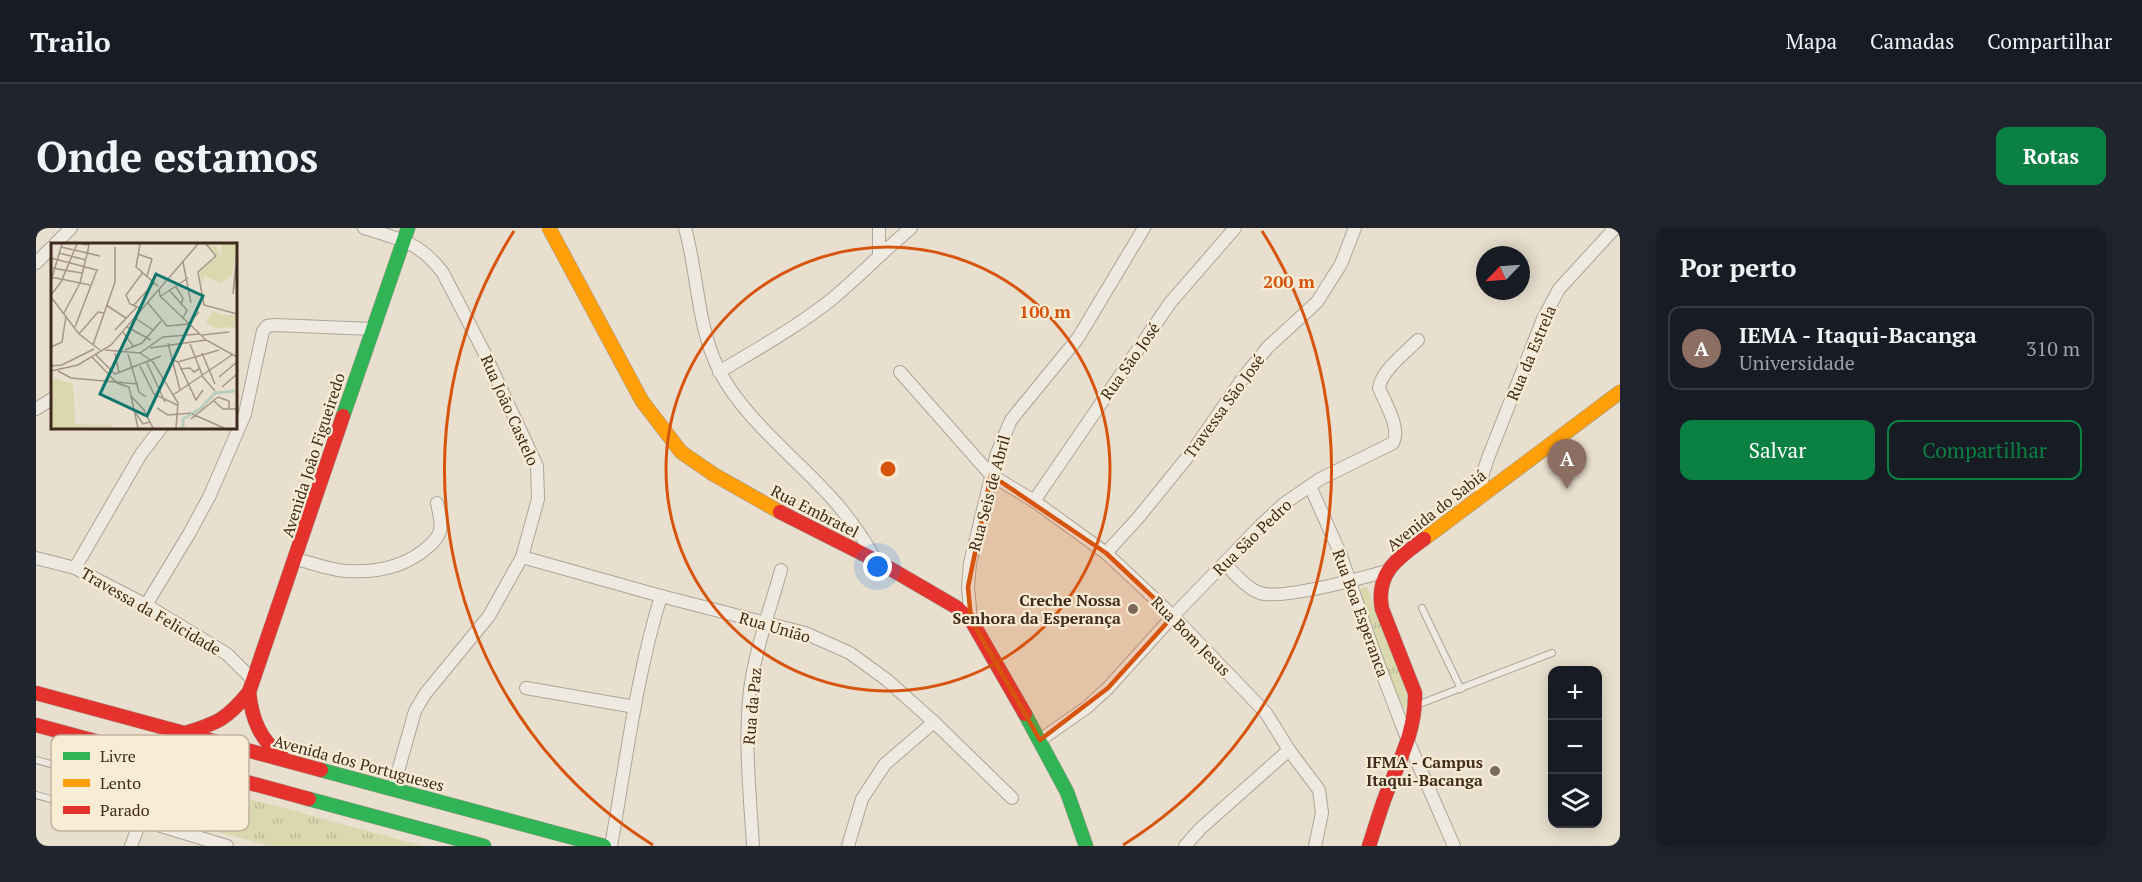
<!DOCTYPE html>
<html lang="pt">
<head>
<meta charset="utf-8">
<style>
	:root { --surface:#171b24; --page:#20242c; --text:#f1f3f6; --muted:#9ea1a6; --line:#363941; --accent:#0b8043 }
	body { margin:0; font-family:"PT Serif",serif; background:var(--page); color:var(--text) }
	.controls { position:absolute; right:18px; bottom:18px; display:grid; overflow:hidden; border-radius:12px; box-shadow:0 3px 15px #0003 }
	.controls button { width:54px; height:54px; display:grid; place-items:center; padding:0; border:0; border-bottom:2px solid var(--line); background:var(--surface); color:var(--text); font:30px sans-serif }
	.compass { position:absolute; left:1440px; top:18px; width:54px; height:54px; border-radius:50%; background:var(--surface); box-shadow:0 3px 15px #0003; rotate:245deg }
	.you { position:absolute; left:842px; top:339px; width:21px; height:21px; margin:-15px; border:4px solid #fff; border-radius:50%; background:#1a73e8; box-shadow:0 0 0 9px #1a73e833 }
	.badge { display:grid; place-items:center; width:39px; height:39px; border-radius:50%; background:var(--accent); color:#fff; font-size:20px; font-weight:700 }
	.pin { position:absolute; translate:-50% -50px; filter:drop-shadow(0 2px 3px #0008) }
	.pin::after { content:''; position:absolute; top:32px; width:21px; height:18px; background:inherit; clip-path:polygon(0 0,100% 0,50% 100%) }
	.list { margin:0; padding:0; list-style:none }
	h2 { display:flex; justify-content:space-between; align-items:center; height:78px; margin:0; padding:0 24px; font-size:26px }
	h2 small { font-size:20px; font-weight:400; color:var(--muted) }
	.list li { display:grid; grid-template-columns:39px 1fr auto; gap:18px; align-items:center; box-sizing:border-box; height:84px; margin:0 12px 12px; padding:0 12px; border:2px solid var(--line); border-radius:12px }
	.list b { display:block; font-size:22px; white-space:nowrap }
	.list p { margin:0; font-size:20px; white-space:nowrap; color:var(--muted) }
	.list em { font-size:20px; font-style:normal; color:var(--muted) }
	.actions { display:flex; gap:12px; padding:18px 24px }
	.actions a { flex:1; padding:14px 0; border:2px solid var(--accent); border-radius:12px; text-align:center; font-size:21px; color:var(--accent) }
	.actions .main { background:var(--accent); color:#fff }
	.icon { flex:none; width:33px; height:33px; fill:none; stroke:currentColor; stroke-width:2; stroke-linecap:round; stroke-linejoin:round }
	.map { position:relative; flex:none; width:1584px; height:618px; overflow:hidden; border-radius:12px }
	header { display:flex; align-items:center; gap:36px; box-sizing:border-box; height:84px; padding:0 30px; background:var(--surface); border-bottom:2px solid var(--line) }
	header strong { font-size:28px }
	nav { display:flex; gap:33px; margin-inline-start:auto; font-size:21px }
	.intro { display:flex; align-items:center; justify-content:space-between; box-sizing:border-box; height:144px; padding:0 36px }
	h1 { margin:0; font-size:42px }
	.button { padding:15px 27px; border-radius:12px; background:var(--accent); color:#fff; font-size:21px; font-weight:700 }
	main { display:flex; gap:36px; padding:0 36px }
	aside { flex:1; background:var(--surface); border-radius:12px; box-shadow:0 3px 15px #0003 }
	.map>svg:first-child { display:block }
	.grass { fill:url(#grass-tufts) }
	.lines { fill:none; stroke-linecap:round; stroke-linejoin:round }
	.lane-casing { stroke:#aea497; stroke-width:8 }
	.street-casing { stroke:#aea497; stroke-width:14 }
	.fast-casing { stroke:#9d9387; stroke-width:15 }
	.slow-casing { stroke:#9d9387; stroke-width:15 }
	.jam-casing { stroke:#9d9387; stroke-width:15 }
	.lane { stroke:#efeae1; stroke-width:6 }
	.street { stroke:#efeae1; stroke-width:12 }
	.fast { stroke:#30b455; stroke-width:14 }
	.slow { stroke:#ff9f0a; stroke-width:14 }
	.jam { stroke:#e5322d; stroke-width:14 }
	.marked { fill:#d7540e; fill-opacity:0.2; stroke:#d7540e; stroke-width:4.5; stroke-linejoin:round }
	.ring { fill:none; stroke:#d7540e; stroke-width:3 }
	.poi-dot { fill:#7a6a5b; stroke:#f9ecd4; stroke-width:2 }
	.labels { text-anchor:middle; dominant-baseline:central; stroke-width:4.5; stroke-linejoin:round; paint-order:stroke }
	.street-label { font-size:16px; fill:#3e2b1d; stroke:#f9ecd4 }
	.poi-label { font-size:16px; font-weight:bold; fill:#3e2b1d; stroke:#f9ecd4; text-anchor:end }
	.inset-river { fill:none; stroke:#bacec0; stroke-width:3 }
	.inset-road { fill:none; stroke:#a49787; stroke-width:1.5 }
	.view { fill:#0f766e; fill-opacity:0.15; stroke:#0f766e; stroke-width:3 }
	.inset-edge { fill:none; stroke:#3e2b1d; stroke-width:3 }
	.key { fill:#f9ecd4; stroke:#c1b29d; stroke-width:1.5 }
	.key-label { font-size:16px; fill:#3e2b1d }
	.centre { fill:#d7540e; stroke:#f9ecd4; stroke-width:3 }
	.ring-label { font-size:18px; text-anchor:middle; font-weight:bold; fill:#d7540e; stroke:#f9ecd4; stroke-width:4.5; stroke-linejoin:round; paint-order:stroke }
</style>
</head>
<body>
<header>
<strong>Trailo</strong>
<nav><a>Mapa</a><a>Camadas</a><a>Compartilhar</a></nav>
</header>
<div class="intro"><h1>Onde estamos</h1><a class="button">Rotas</a></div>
<main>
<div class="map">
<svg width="1584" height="618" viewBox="0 0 1584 618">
	<defs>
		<pattern id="grass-tufts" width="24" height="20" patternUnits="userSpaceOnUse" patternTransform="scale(1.5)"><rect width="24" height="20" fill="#dad8af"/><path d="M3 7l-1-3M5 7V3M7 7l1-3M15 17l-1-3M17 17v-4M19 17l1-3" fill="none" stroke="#bcba96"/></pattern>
	</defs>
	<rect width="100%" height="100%" fill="#e8dfce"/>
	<g class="grass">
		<polygon points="1331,359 1372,470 1369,483 1356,456 1322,362"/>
		<polygon points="144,552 387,618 235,618 123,588 121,585 137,557"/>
	</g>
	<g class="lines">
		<g class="lane-casing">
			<g id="lane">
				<polyline points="1386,380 1425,461"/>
				<polyline points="1381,477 1516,425"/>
				<polyline points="0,532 81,554"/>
				<path d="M0,567L57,583C75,580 87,543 95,528"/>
			</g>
		</g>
		<g class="street-casing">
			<g id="street">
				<path d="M328,0C363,11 384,14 407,45L448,124L501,238L502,271L486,329L453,388L389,466L379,483L357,561"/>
				<path d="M649,0C662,46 661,99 683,142C705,187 758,229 792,266C811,286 826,308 840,332"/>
				<polyline points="843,0 843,26"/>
				<polyline points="19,16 35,0"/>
				<polyline points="0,35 16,19"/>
				<path d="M683,144C721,121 761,99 796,71C823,49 847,23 875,0"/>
				<polyline points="864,144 955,247 998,273 1070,325 1137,388 1230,485 1253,522 1283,562 1286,585 1279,618"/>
				<polyline points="0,181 16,171"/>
				<polyline points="1274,258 1304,325 1338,424 1372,513 1418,618"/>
				<polyline points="1445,267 1447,245 1452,230 1507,91 1523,61 1579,0"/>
				<polyline points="998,273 1134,75 1199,0"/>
				<polyline points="1070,325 1102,290 1158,221 1207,150 1232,119 1281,74 1305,36 1319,0"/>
				<polyline points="486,329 625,368 769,405 814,425 851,452 898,494 976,570"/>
				<polyline points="0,330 39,340 110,377 191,426 217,452"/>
				<path d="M260,331C276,335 294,342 310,343C341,345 370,339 393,318C398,314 402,309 404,303C406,293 403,285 401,275"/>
				<path d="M1188,335C1198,345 1210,360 1224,365C1247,372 1326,350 1351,343"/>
				<polyline points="39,340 105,226 125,200"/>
				<polyline points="110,377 153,306 174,267 209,186 227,103 231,98 239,97 336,101"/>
				<polyline points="935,392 932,359 934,335 961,225 975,192 1042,110 1108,0"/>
				<polyline points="490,460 599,479"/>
				<path d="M1004,512L1050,480L1072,460L1137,388L1225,297L1249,275L1284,251L1357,215C1365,200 1349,175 1343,160C1345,143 1371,123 1382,112"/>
				<polyline points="116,562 142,535"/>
				<polyline points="105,592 191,618"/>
				<polyline points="95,618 116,562 120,530"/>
				<path d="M575,618C590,535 600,449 625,368"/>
				<path d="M717,618C714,567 708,513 714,462C719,422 734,382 745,342"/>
				<polyline points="812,618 826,571 849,536 898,494"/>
				<polyline points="1149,618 1164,601 1253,522"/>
			</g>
		</g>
		<g class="fast-casing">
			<g id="fast">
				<polyline points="307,188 372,0"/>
				<polyline points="989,486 1031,564 1050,618"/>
				<polyline points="285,542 568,618"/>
				<polyline points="273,571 448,618"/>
			</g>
		</g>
		<g class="slow-casing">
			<g id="slow">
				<polyline points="513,0 606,173 645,224 677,246 744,284"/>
				<polyline points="1388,311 1584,164"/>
			</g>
		</g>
		<g class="jam-casing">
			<g id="jam">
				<polyline points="744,284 841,333 920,379 935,392 989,486"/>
				<path d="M213,464C216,492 224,511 246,529"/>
				<polyline points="0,465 285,542"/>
				<polyline points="0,497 273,571"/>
				<path d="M149,505C182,495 191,491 213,464L307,188"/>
				<path d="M1333,618C1339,600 1344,582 1351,564C1364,532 1380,501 1379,465L1346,381C1339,345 1362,330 1388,311"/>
			</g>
		</g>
		<use href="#lane" class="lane"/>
		<use href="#street" class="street"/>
		<use href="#fast" class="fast"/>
		<use href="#slow" class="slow"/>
		<use href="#jam" class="jam"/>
	</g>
	<path class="marked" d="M955,247L1070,325L1137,388L1072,460L1004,512L935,392L932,359Z"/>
	<g class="ring">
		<circle cx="852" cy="241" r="222"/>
		<path d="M617 617A443 443 0 0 1 478 3M1226 3A443 443 0 0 1 1087 617"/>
	</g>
	<g class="poi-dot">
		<circle cx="1097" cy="381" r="6"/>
		<circle cx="1459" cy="543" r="6"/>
	</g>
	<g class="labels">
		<g class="street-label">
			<text transform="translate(1495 125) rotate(-67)">Rua da Estrela</text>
			<text transform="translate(1094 133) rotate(-55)">Rua São José</text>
			<text transform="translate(1188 178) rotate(-54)">Travessa São José</text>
			<text transform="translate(474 182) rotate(66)">Rua João Castelo</text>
			<text transform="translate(277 227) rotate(-72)">Avenida João Figueiredo</text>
			<text transform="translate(953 265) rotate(-75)">Rua Seis de Abril</text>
			<text transform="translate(1400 282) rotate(-38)">Avenida do Sabiá</text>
			<text transform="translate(779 283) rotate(27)">Rua Embratel</text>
			<text transform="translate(1216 309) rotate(-44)">Rua São Pedro</text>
			<text transform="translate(115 383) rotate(30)">Travessa da Felicidade</text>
			<text transform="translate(1325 385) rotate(70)">Rua Boa Esperanca</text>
			<text transform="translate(739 399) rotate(16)">Rua União</text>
			<text transform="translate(1155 408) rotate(45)">Rua Bom Jesus</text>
			<text transform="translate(716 478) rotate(-85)">Rua da Paz</text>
			<text transform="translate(323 535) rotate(15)">Avenida dos Portugueses</text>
		</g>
		<g class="poi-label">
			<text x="1085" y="372">Creche Nossa<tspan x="1085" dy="18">Senhora da Esperança</tspan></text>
			<text x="1447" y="534">IFMA - Campus<tspan x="1447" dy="18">Itaqui-Bacanga</tspan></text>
		</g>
	</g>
	<g transform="translate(15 15)">
		<rect width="186" height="186" fill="#e8dfce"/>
		<path d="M157,1L166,4L171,14L170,1H186V5L181,32L169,41L153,32L151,43L149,29L167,13ZM162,68L169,72H186V84L164,85L155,79ZM0,135L22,141L24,181L58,182L65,185H0Z" fill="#dad8af"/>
		<path class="inset-river" d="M132,185V176L150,165L164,150L184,148"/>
		<path class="inset-road" d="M89,1L85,24L107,43M155,1L165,13L147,29L153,62L186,71M10,4L49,13M186,8L182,51L186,20M8,10L35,17M87,11L101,16L96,33M0,15L46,27L24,84M132,19L140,60M0,25L31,30M0,34L39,42M0,38L11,1M125,44L132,55L130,62M108,46L109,53L155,97L186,114M119,48L136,67L132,75M0,52L10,39L26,1M110,53L137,35M0,54L28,91L49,107M97,60L116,83L137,81L148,69M55,62L75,75M82,63L103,40M89,65L79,61L75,52L92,29M13,70L29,40L37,7L38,2L31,1M84,75L102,87M76,84L100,97M64,87L86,64M72,89L83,104M0,91V56M28,91L47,69L53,70M151,92L178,89M117,100L129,147M139,101L152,134L164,148M42,102L64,39V4M0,104L11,99L15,73M99,105L155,97M54,107L89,110L112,94L148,91M74,107L91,100L110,78M64,110L68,130M89,110L102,119L127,160L125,185M151,110L164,141M77,111L88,149L95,154M45,112L64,131L110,113M41,114L66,140L78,144L87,185M120,116L127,119L168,107M127,119L145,157L152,147M96,120L114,159M0,123L11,122L43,106M89,123L103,151L126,162M129,126L139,125L143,129L148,126M0,128L27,122L60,102L147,1M7,128L20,135L87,141M168,134L186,119M171,144L186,131M122,152L181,112M80,153L93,167L102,185M167,154L178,158V167M163,158L172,166H186M106,165L117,172L140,170M84,169L92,181L99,179M141,171L173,185M140,176L167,154"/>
		<path class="view" d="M105,31L152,53L96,173L49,151Z"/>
		<rect width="186" height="186" class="inset-edge"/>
	</g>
	<rect x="15" y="507" width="198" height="96" rx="9" class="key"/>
	<rect x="27" y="524" width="27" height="8" fill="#30b455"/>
	<rect x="27" y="551" width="27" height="8" fill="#ff9f0a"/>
	<rect x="27" y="578" width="27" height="8" fill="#e5322d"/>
	<g class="key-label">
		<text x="64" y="534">Livre</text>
		<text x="64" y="561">Lento</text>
		<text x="64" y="588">Parado</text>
	</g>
	<circle cx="852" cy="241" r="9" class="centre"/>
	<g class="ring-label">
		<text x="1253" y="60">200 m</text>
		<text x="1009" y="90">100 m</text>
	</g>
</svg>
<div class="controls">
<button>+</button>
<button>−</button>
<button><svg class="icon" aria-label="layers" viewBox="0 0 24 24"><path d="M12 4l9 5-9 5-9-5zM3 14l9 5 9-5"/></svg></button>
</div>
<svg class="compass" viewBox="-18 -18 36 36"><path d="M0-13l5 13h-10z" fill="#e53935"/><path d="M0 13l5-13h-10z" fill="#9ea1a6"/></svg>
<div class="you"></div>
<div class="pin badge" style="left:1531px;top:261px;background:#8d6e63">A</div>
</div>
<aside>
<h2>Por perto<small></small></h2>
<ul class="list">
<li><span class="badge" style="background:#8d6e63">A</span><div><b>IEMA - Itaqui-Bacanga</b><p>Universidade</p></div><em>310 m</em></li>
</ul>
<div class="actions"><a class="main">Salvar</a><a>Compartilhar</a></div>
</aside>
</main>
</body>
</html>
